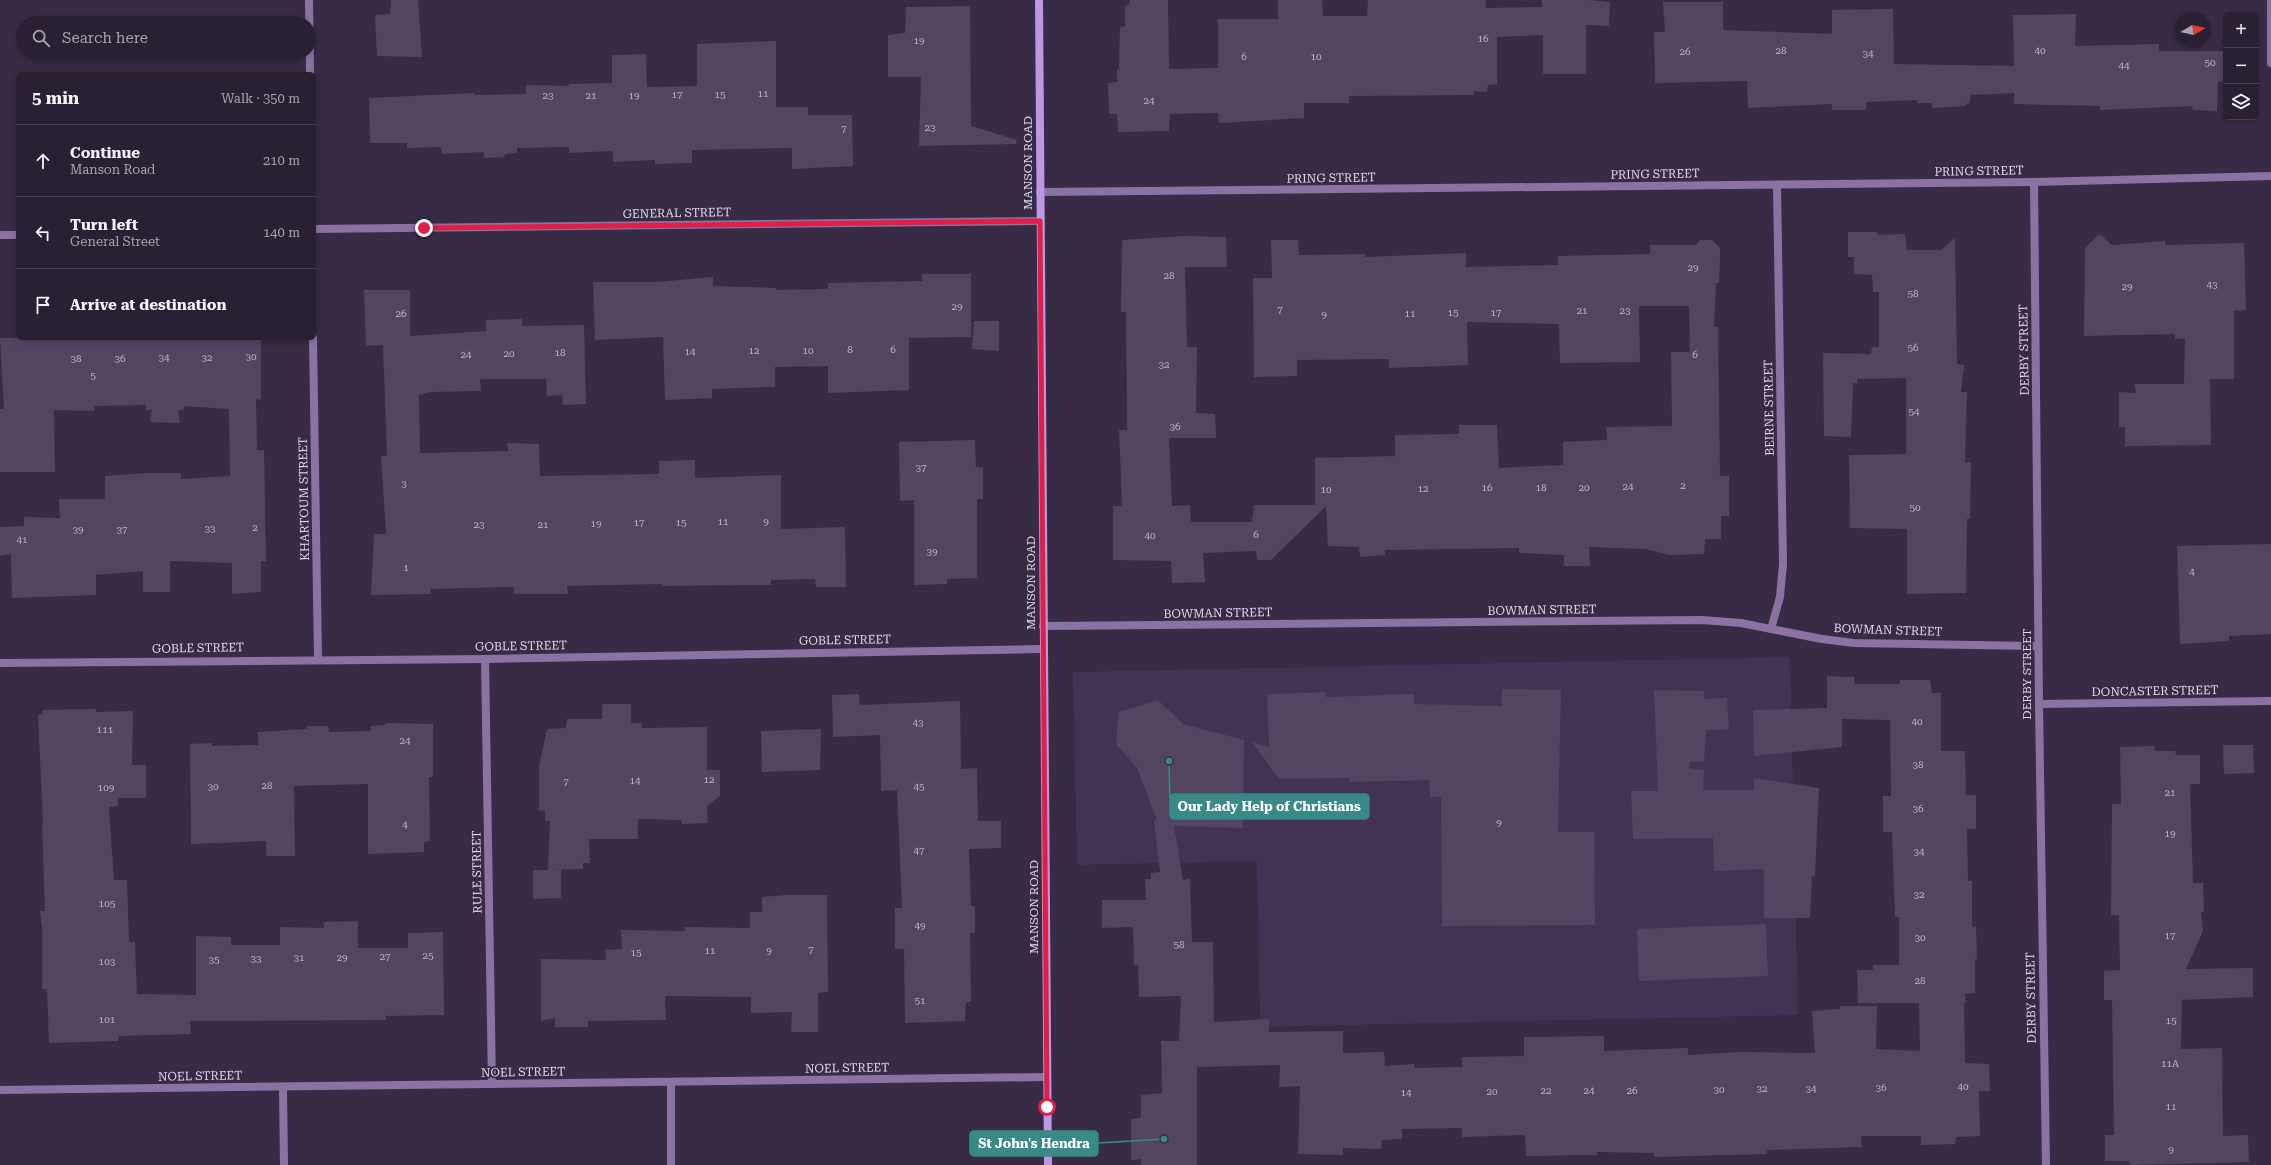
<!DOCTYPE html>
<html lang="en">
<head>
<meta charset="utf-8">
<style>
	:root { --surface:#2a2034; --page:#32283c; --text:#f1f3f6; --muted:#a5a3ac; --line:#463e4f }
	body { margin:0; font-family:"Roboto Serif",serif; background:var(--page); color:var(--text) }
	.controls { position:absolute; right:12px; top:12px; display:grid; overflow:hidden; border-radius:6px; box-shadow:0 2px 6px #0003 }
	.controls button { width:36px; height:36px; display:grid; place-items:center; padding:0; border:0; border-bottom:1px solid var(--line); background:var(--surface); color:var(--text); font:20px sans-serif }
	.compass { position:absolute; left:2175px; top:12px; width:36px; height:36px; border-radius:50%; background:var(--surface); box-shadow:0 2px 6px #0003; rotate:81deg }
	.stop { position:absolute; width:12px; height:12px; margin:-9px; border:3px solid #e11d48; border-radius:50%; background:#fff }
	.stop.end { background:#e11d48; border-color:#fff; box-shadow:0 1px 4px #0008 }
	.list { margin:0; padding:0; list-style:none }
	h2 { display:flex; justify-content:space-between; align-items:center; height:52px; margin:0; padding:0 16px; font-size:17px }
	h2 small { font-size:13px; font-weight:400; color:var(--muted) }
	.list li { display:grid; grid-template-columns:26px 1fr auto; gap:12px; align-items:center; box-sizing:border-box; height:72px; padding:0 16px; border-top:1px solid var(--line) }
	.list b { display:block; font-size:15px; white-space:nowrap }
	.list p { margin:0; font-size:13px; white-space:nowrap; color:var(--muted) }
	.list em { font-size:13px; font-style:normal; color:var(--muted) }
	.icon { flex:none; width:22px; height:22px; fill:none; stroke:currentColor; stroke-width:2; stroke-linecap:round; stroke-linejoin:round }
	.map { position:relative; flex:none; width:2271px; height:1165px; overflow:hidden }
	.search { position:absolute; background:var(--surface); box-shadow:0 2px 6px #0003; left:16px; top:16px; width:300px; height:44px; display:flex; align-items:center; gap:10px; box-sizing:border-box; padding:0 14px; border-radius:22px; color:var(--muted); font-size:15px }
	.panel { position:absolute; background:var(--surface); box-shadow:0 2px 6px #0003; left:16px; top:72px; width:300px; height:268px; border-radius:6px }
	.map>svg:first-child { display:block }
	.built { fill:#423253 }
	.building { fill:#534561 }
	.lines { fill:none; stroke-linecap:round; stroke-linejoin:round }
	.street { stroke:#8a73a2; stroke-width:8 }
	.secondary { stroke:#bc97e2; stroke-width:8 }
	.route { stroke:#e11d48; stroke-width:5 }
	.labels { text-anchor:middle; dominant-baseline:central; stroke-width:3.5; stroke-linejoin:round; paint-order:stroke }
	.number-label { font-size:10px; fill:#bcb2c6 }
	.street-label { font-size:12px; fill:#dfd7e8; stroke:#382b46 }
	.leader { fill:none; stroke:#398986; stroke-width:1.5 }
	.callout-dot { fill:#398986; stroke:#382b46; stroke-width:1.5 }
	.callout { fill:#398986; stroke:#398986; stroke-width:1.5 }
	.callout-label { font-size:13px; text-anchor:middle; font-weight:bold; fill:#fff }
</style>
</head>
<body>
<div class="map">
<svg width="2271" height="1165" viewBox="0 0 2271 1165">
	<rect width="100%" height="100%" fill="#382b46"/>
	<polygon class="built" points="1790,657 1798,1015 1260,1027 1257,861 1077,865 1073,672"/>
	<g class="building">
		<polygon points="391,0 418,0 422,57 377,56 375,15 390,14"/>
		<polygon points="1130,0 1168,0 1169,69 1218,68 1218,19 1278,19 1278,0 1322,0 1323,16 1367,16 1368,0 1486,0 1486,8 1542,7 1542,0 1590,0 1610,2 1609,26 1586,25 1586,74 1543,74 1543,35 1497,37 1497,84 1488,85 1487,92 1474,91 1473,95 1349,96 1349,103 1304,103 1304,118 1219,123 1218,113 1170,114 1169,131 1118,132 1117,114 1109,114 1108,83 1117,82 1117,70 1119,70 1120,27 1125,26 1125,6 1129,5"/>
		<polygon points="1663,2 1723,2 1723,30 1832,34 1832,10 1893,9 1894,64 2014,66 2013,15 2076,14 2075,46 2159,44 2159,51 2226,51 2226,81 2218,82 2217,111 2193,110 2192,106 2100,110 2100,106 2014,104 2014,93 1970,95 1970,103 1966,104 1965,106 1932,108 1932,103 1917,103 1917,100 1866,102 1866,110 1832,110 1832,104 1748,108 1747,81 1655,83 1654,32 1665,32"/>
		<polygon points="970,6 971,126 1017,140 1016,144 919,146 921,77 888,77 888,35 905,33 906,7"/>
		<polygon points="776,41 776,107 808,107 808,115 852,115 853,166 792,169 792,148 692,150 692,163 655,164 655,160 613,162 613,151 569,153 569,147 517,148 517,153 505,154 504,157 484,158 484,152 442,154 441,147 407,148 407,143 370,143 369,98 474,93 474,95 526,94 526,85 569,86 569,84 612,83 612,55 646,54 647,87 697,86 697,44"/>
		<polygon points="1848,232 1877,232 1878,235 1905,234 1907,250 1941,250 1955,238 1957,364 1964,365 1961,392 1967,392 1965,462 1971,462 1970,519 1967,519 1966,593 1907,594 1907,529 1850,528 1849,455 1906,454 1906,378 1857,379 1857,383 1853,383 1851,437 1824,436 1823,353 1871,354 1872,347 1879,347 1879,292 1873,292 1872,275 1854,274 1854,257 1848,257"/>
		<polygon points="2099,234 2112,245 2165,241 2165,245 2244,243 2246,310 2234,311 2234,379 2210,379 2211,445 2125,446 2125,427 2119,427 2119,392 2136,393 2135,384 2184,384 2185,338 2175,339 2175,334 2084,336 2085,248"/>
		<polygon points="1184,236 1226,237 1227,267 1185,267 1187,347 1197,347 1196,413 1215,414 1216,438 1169,438 1172,506 1190,505 1191,522 1252,522 1254,505 1315,505 1315,458 1395,456 1395,435 1459,434 1459,425 1497,425 1499,468 1563,465 1563,442 1607,440 1606,427 1672,426 1671,352 1690,352 1689,306 1639,306 1640,362 1560,363 1559,324 1467,322 1468,365 1389,368 1389,359 1297,360 1297,376 1254,377 1253,278 1272,278 1271,240 1298,240 1299,255 1365,254 1365,257 1466,253 1466,267 1558,265 1558,256 1650,254 1650,245 1696,245 1700,240 1712,240 1720,248 1720,261 1719,283 1716,283 1714,327 1718,327 1720,476 1729,476 1729,516 1721,516 1721,539 1705,539 1704,554 1669,555 1646,549 1589,547 1590,566 1564,566 1564,555 1519,553 1519,548 1385,550 1385,555 1360,557 1359,547 1328,546 1326,506 1271,560 1257,560 1256,551 1203,553 1205,582 1172,583 1171,561 1113,560 1113,506 1122,506 1119,430 1127,430 1126,312 1121,312 1122,240"/>
		<polygon points="922,274 971,274 971,337 909,338 909,390 828,393 828,366 775,367 775,387 712,389 712,398 665,400 663,337 595,340 593,282 657,282 713,277 713,286 776,288 776,290 828,289 828,283 922,281"/>
		<polygon points="364,290 410,290 410,336 486,331 486,320 522,319 522,326 584,325 586,404 563,405 562,395 547,396 546,379 480,379 481,391 431,392 419,395 420,453 508,451 507,443 539,444 540,476 659,474 659,461 695,460 695,478 781,475 781,529 845,527 846,587 816,587 815,579 771,580 771,585 662,586 662,584 567,586 568,594 514,594 514,587 430,589 431,594 371,595 374,534 386,534 381,456 387,456 383,345 366,346"/>
		<polygon points="974,321 999,321 999,351 972,349"/>
		<polygon points="0,338 261,338 261,400 256,399 257,450 264,450 266,561 261,561 261,592 232,594 232,563 170,561 170,592 143,592 143,571 96,575 96,595 12,598 11,554 0,556 0,527 24,526 24,517 60,518 59,499 105,499 105,476 148,473 181,473 181,479 230,476 229,409 184,406 184,410 178,410 180,423 150,422 152,409 146,411 146,405 94,406 94,411 54,410 55,472 0,472 0,409 4,409"/>
		<polygon points="975,440 976,467 983,468 983,499 977,499 977,578 947,579 947,584 914,585 914,500 900,501 899,442"/>
		<polygon points="2271,544 2271,634 2229,636 2229,641 2180,644 2177,546"/>
		<polygon points="1827,676 1854,677 1855,684 1899,684 1900,680 1930,680 1932,693 1941,693 1941,751 1965,751 1966,795 1976,795 1976,829 1967,829 1968,881 1972,881 1972,927 1976,926 1977,959 1975,959 1975,993 1965,994 1966,1003 1964,1003 1965,1063 1989,1064 1990,1091 1979,1091 1980,1136 1956,1137 1955,1144 1921,1145 1921,1136 1861,1136 1862,1147 1767,1150 1767,1154 1654,1157 1654,1153 1597,1152 1597,1155 1526,1156 1525,1135 1462,1137 1462,1128 1402,1129 1402,1139 1382,1140 1381,1149 1343,1148 1343,1155 1298,1154 1300,1086 1279,1087 1280,1065 1197,1067 1197,1165 1141,1165 1141,1159 1131,1160 1131,1119 1141,1118 1141,1095 1162,1093 1161,1041 1179,1041 1181,996 1139,997 1138,965 1134,965 1133,927 1102,928 1102,900 1146,900 1145,879 1151,879 1151,873 1160,872 1154,821 1157,820 1137,768 1116,744 1119,712 1158,700 1183,724 1244,740 1243,828 1174,826 1183,880 1190,879 1192,942 1213,942 1214,1022 1269,1019 1269,1032 1343,1031 1343,1053 1384,1052 1385,1066 1414,1064 1415,1068 1462,1067 1462,1057 1524,1056 1524,1037 1604,1036 1604,1051 1688,1048 1688,1055 1738,1052 1815,1053 1812,1011 1840,1009 1840,1006 1877,1006 1876,1049 1920,1051 1919,1003 1858,1003 1857,970 1873,970 1873,965 1899,965 1899,917 1895,917 1892,832 1883,832 1883,796 1891,796 1890,720 1842,719 1842,747 1754,756 1753,710 1827,708"/>
		<polygon points="1502,689 1561,690 1558,832 1594,832 1595,925 1442,926 1441,797 1430,797 1430,780 1349,782 1349,778 1279,779 1252,742 1269,747 1267,694 1325,692 1326,697 1414,694 1414,704 1502,706"/>
		<polygon points="1654,690 1704,691 1705,699 1727,698 1729,729 1706,730 1704,761 1690,762 1689,768 1704,770 1703,790 1754,790 1754,778 1819,788 1815,876 1812,876 1810,918 1764,918 1764,869 1714,871 1713,838 1633,839 1631,791 1658,791"/>
		<polygon points="859,694 860,705 960,701 961,769 977,768 978,821 1001,821 1001,848 969,849 971,906 975,906 975,933 970,933 971,1002 966,1002 965,1021 905,1023 904,949 895,949 895,908 902,908 897,790 881,791 880,735 833,737 832,695"/>
		<polygon points="602,704 631,704 631,723 642,723 642,728 707,727 707,770 720,770 720,796 707,806 708,823 682,824 681,820 638,819 638,839 589,839 590,863 583,863 583,869 548,870 550,821 545,821 545,810 539,811 539,767 547,729 566,728 567,719 602,719"/>
		<polygon points="96,709 96,712 133,711 132,765 146,765 146,798 118,798 118,806 109,807 114,880 127,880 129,942 135,942 137,994 196,995 196,936 231,937 231,945 280,945 280,927 324,928 324,922 358,921 358,948 408,948 408,933 443,932 444,1015 386,1016 386,1020 190,1021 191,1034 119,1036 118,1041 49,1043 47,989 42,989 42,929 40,911 45,911 42,824 43,824 38,715 42,714 43,710"/>
		<polygon points="386,723 433,724 433,777 429,777 430,841 424,842 424,852 368,854 368,784 294,786 295,856 266,856 266,841 191,844 190,744 212,743 212,746 258,745 258,732 307,729 307,726 328,726 329,732 371,731 371,726 385,725"/>
		<polygon points="821,729 820,770 762,772 761,731"/>
		<polygon points="2223,745 2253,745 2254,773 2224,774"/>
		<polygon points="2154,746 2155,751 2175,751 2176,755 2200,755 2200,784 2190,784 2193,883 2203,883 2204,911 2201,912 2203,931 2186,969 2253,968 2253,997 2182,1000 2181,1049 2222,1048 2223,1136 2248,1135 2249,1162 2130,1165 2129,1161 2105,1161 2105,1135 2114,1135 2112,1000 2104,1000 2104,971 2120,970 2119,915 2111,915 2112,804 2121,804 2120,747"/>
		<polygon points="533,870 561,870 561,898 533,899"/>
		<polygon points="786,895 827,895 828,992 818,993 818,1032 791,1032 792,1012 751,1013 751,997 665,996 666,1020 588,1021 588,1027 555,1027 555,1018 541,1021 541,959 606,960 605,950 622,949 621,930 685,931 685,927 750,928 750,912 762,912 762,897"/>
		<polygon points="1766,924 1768,976 1639,981 1637,929"/>
	</g>
	<g class="lines">
		<g class="street">
			<polyline points="309,0 310,74"/>
			<polyline points="2271,0 2271,63"/>
			<polyline points="2034,182 2039,704 2046,1165"/>
			<polyline points="1040,192 2034,182 2271,176"/>
			<polyline points="314,229 1040,221"/>
			<polyline points="0,235 18,235"/>
			<polyline points="313,338 318,659"/>
			<polyline points="1043,626 1701,620 1741,623 1822,639 1854,643 2038,646"/>
			<polyline points="1771,629 1780,597 1783,564 1777,185"/>
			<polyline points="485,659 492,1084"/>
			<polyline points="0,663 485,659 1043,649"/>
			<polyline points="2039,704 2271,701"/>
			<polyline points="671,1082 671,1165"/>
			<polyline points="283,1088 284,1165"/>
			<polyline points="0,1090 1047,1077"/>
		</g>
		<polyline class="secondary" points="1039,0 1048,1165"/>
	</g>
	<g class="lines">
		<polyline class="route" points="424,228 1040,221 1047,1107"/>
	</g>
	<g class="labels">
		<g class="number-label">
			<text x="1483" y="38">16</text>
			<text x="919" y="40">19</text>
			<text x="1781" y="50">28</text>
			<text x="2040" y="50">40</text>
			<text x="1685" y="51">26</text>
			<text x="1868" y="53">34</text>
			<text x="1244" y="56">6</text>
			<text x="1316" y="56">10</text>
			<text x="2210" y="62">50</text>
			<text x="2124" y="65">44</text>
			<text x="763" y="93">11</text>
			<text x="677" y="94">17</text>
			<text x="720" y="94">15</text>
			<text x="548" y="95">23</text>
			<text x="591" y="95">21</text>
			<text x="634" y="95">19</text>
			<text x="1149" y="100">24</text>
			<text x="930" y="127">23</text>
			<text x="844" y="128">7</text>
			<text x="1693" y="267">29</text>
			<text x="1169" y="275">28</text>
			<text x="2212" y="284">43</text>
			<text x="2127" y="286">29</text>
			<text x="1913" y="293">58</text>
			<text x="957" y="306">29</text>
			<text x="1280" y="309">7</text>
			<text x="1582" y="310">21</text>
			<text x="1625" y="310">23</text>
			<text x="1453" y="312">15</text>
			<text x="1496" y="312">17</text>
			<text x="401" y="313">26</text>
			<text x="1410" y="313">11</text>
			<text x="1324" y="314">9</text>
			<text x="1913" y="347">56</text>
			<text x="850" y="349">8</text>
			<text x="893" y="349">6</text>
			<text x="754" y="350">12</text>
			<text x="808" y="350">10</text>
			<text x="690" y="351">14</text>
			<text x="560" y="352">18</text>
			<text x="509" y="353">20</text>
			<text x="466" y="354">24</text>
			<text x="1695" y="354">6</text>
			<text x="251" y="356">30</text>
			<text x="164" y="357">34</text>
			<text x="207" y="357">32</text>
			<text x="76" y="358">38</text>
			<text x="120" y="358">36</text>
			<text x="1164" y="364">32</text>
			<text x="93" y="375">5</text>
			<text x="1914" y="411">54</text>
			<text x="1175" y="426">36</text>
			<text x="921" y="467">37</text>
			<text x="404" y="483">3</text>
			<text x="1683" y="485">2</text>
			<text x="1628" y="486">24</text>
			<text x="1487" y="487">16</text>
			<text x="1541" y="487">18</text>
			<text x="1584" y="487">20</text>
			<text x="1423" y="488">12</text>
			<text x="1326" y="489">10</text>
			<text x="1915" y="507">50</text>
			<text x="723" y="521">11</text>
			<text x="766" y="521">9</text>
			<text x="639" y="522">17</text>
			<text x="681" y="522">15</text>
			<text x="596" y="523">19</text>
			<text x="479" y="524">23</text>
			<text x="543" y="524">21</text>
			<text x="255" y="527">2</text>
			<text x="210" y="528">33</text>
			<text x="78" y="529">39</text>
			<text x="122" y="529">37</text>
			<text x="1256" y="534">6</text>
			<text x="1150" y="535">40</text>
			<text x="22" y="539">41</text>
			<text x="932" y="551">39</text>
			<text x="406" y="567">1</text>
			<text x="2192" y="571">4</text>
			<text x="1917" y="721">40</text>
			<text x="918" y="722">43</text>
			<text x="105" y="729">111</text>
			<text x="405" y="740">24</text>
			<text x="1918" y="764">38</text>
			<text x="709" y="779">12</text>
			<text x="635" y="780">14</text>
			<text x="566" y="781">7</text>
			<text x="267" y="785">28</text>
			<text x="213" y="786">30</text>
			<text x="919" y="786">45</text>
			<text x="106" y="787">109</text>
			<text x="2170" y="792">21</text>
			<text x="1918" y="808">36</text>
			<text x="1499" y="822">9</text>
			<text x="405" y="824">4</text>
			<text x="2170" y="833">19</text>
			<text x="919" y="850">47</text>
			<text x="1919" y="851">34</text>
			<text x="1919" y="894">32</text>
			<text x="107" y="903">105</text>
			<text x="920" y="925">49</text>
			<text x="2170" y="935">17</text>
			<text x="1920" y="937">30</text>
			<text x="1179" y="944">58</text>
			<text x="811" y="949">7</text>
			<text x="710" y="950">11</text>
			<text x="769" y="950">9</text>
			<text x="636" y="952">15</text>
			<text x="428" y="955">25</text>
			<text x="385" y="956">27</text>
			<text x="299" y="957">31</text>
			<text x="342" y="957">29</text>
			<text x="256" y="958">33</text>
			<text x="214" y="959">35</text>
			<text x="107" y="961">103</text>
			<text x="1920" y="980">28</text>
			<text x="920" y="1000">51</text>
			<text x="107" y="1019">101</text>
			<text x="2171" y="1020">15</text>
			<text x="2170" y="1063">11A</text>
			<text x="1963" y="1086">40</text>
			<text x="1881" y="1087">36</text>
			<text x="1762" y="1088">32</text>
			<text x="1811" y="1088">34</text>
			<text x="1719" y="1089">30</text>
			<text x="1546" y="1090">22</text>
			<text x="1589" y="1090">24</text>
			<text x="1632" y="1090">26</text>
			<text x="1492" y="1091">20</text>
			<text x="1406" y="1092">14</text>
			<text x="2171" y="1106">11</text>
			<text x="2171" y="1149">9</text>
		</g>
		<g class="street-label">
			<text transform="translate(1028 163) rotate(-90)">MANSON ROAD</text>
			<text transform="translate(1979 171) rotate(-1)">PRING STREET</text>
			<text transform="translate(1655 174) rotate(-1)">PRING STREET</text>
			<text transform="translate(1331 178) rotate(-1)">PRING STREET</text>
			<text transform="translate(677 213) rotate(-1)">GENERAL STREET</text>
			<text transform="translate(2024 350) rotate(-91)">DERBY STREET</text>
			<text transform="translate(1769 408) rotate(-91)">BEIRNE STREET</text>
			<text transform="translate(304 499) rotate(-91)">KHARTOUM STREET</text>
			<text transform="translate(1031 583) rotate(-90)">MANSON ROAD</text>
			<text transform="translate(1542 610) rotate(-1)">BOWMAN STREET</text>
			<text transform="translate(1218 613) rotate(-1)">BOWMAN STREET</text>
			<text transform="translate(1888 630) rotate(2)">BOWMAN STREET</text>
			<text transform="translate(845 640) rotate(-1)">GOBLE STREET</text>
			<text transform="translate(521 646) rotate(-1)">GOBLE STREET</text>
			<text transform="translate(198 648) rotate(-1)">GOBLE STREET</text>
			<text transform="translate(2027 674) rotate(-90)">DERBY STREET</text>
			<text transform="translate(2155 691) rotate(-1)">DONCASTER STREET</text>
			<text transform="translate(477 872) rotate(-91)">RULE STREET</text>
			<text transform="translate(1034 907) rotate(-90)">MANSON ROAD</text>
			<text transform="translate(2031 998) rotate(-91)">DERBY STREET</text>
			<text transform="translate(847 1068) rotate(-1)">NOEL STREET</text>
			<text transform="translate(523 1072) rotate(-1)">NOEL STREET</text>
			<text transform="translate(200 1076) rotate(-1)">NOEL STREET</text>
		</g>
	</g>
	<path class="leader" d="M1169 761L1170 806M1164 1139L1098 1143"/>
	<g class="callout-dot">
		<circle cx="1169" cy="761" r="4"/>
		<circle cx="1164" cy="1139" r="4"/>
	</g>
	<g class="callout">
		<rect x="1170" y="794" width="199" height="25" rx="4"/>
		<rect x="970" y="1131" width="128" height="25" rx="4"/>
	</g>
	<g class="callout-label">
		<text x="1269" y="811">Our Lady Help of Christians</text>
		<text x="1034" y="1148">St John's Hendra</text>
	</g>
</svg>
<div class="controls">
<button>+</button>
<button>−</button>
<button><svg class="icon" aria-label="layers" viewBox="0 0 24 24"><path d="M12 4l9 5-9 5-9-5zM3 14l9 5 9-5"/></svg></button>
</div>
<svg class="compass" viewBox="-18 -18 36 36"><path d="M0-13l5 13h-10z" fill="#e53935"/><path d="M0 13l5-13h-10z" fill="#a5a3ac"/></svg>
<div class="stop" style="left:1047px;top:1107px"></div>
<div class="stop end" style="left:424px;top:228px"></div>
<div class="search"><svg class="icon" aria-label="search" viewBox="0 0 24 24"><circle cx="10" cy="10" r="6"/><path d="M15 15l6 6"/></svg>Search here</div>
<section class="panel">
<h2>5 min<small>Walk · 350 m</small></h2>
<ul class="list">
<li><svg class="icon" aria-label="ahead" viewBox="0 0 24 24"><path d="M12 20V5M6 11l6-6 6 6"/></svg><div><b>Continue</b><p>Manson Road</p></div><em>210 m</em></li>
<li><svg class="icon" aria-label="left" viewBox="0 0 24 24"><path d="M17 20v-9H6M10 6l-5 5 5 5"/></svg><div><b>Turn left</b><p>General Street</p></div><em>140 m</em></li>
<li><svg class="icon" aria-label="arrive" viewBox="0 0 24 24"><path d="M6 21V4h12l-3 4 3 4H6"/></svg><div><b>Arrive at destination</b></div></li>
</ul>
</section>
</div>
</body>
</html>
